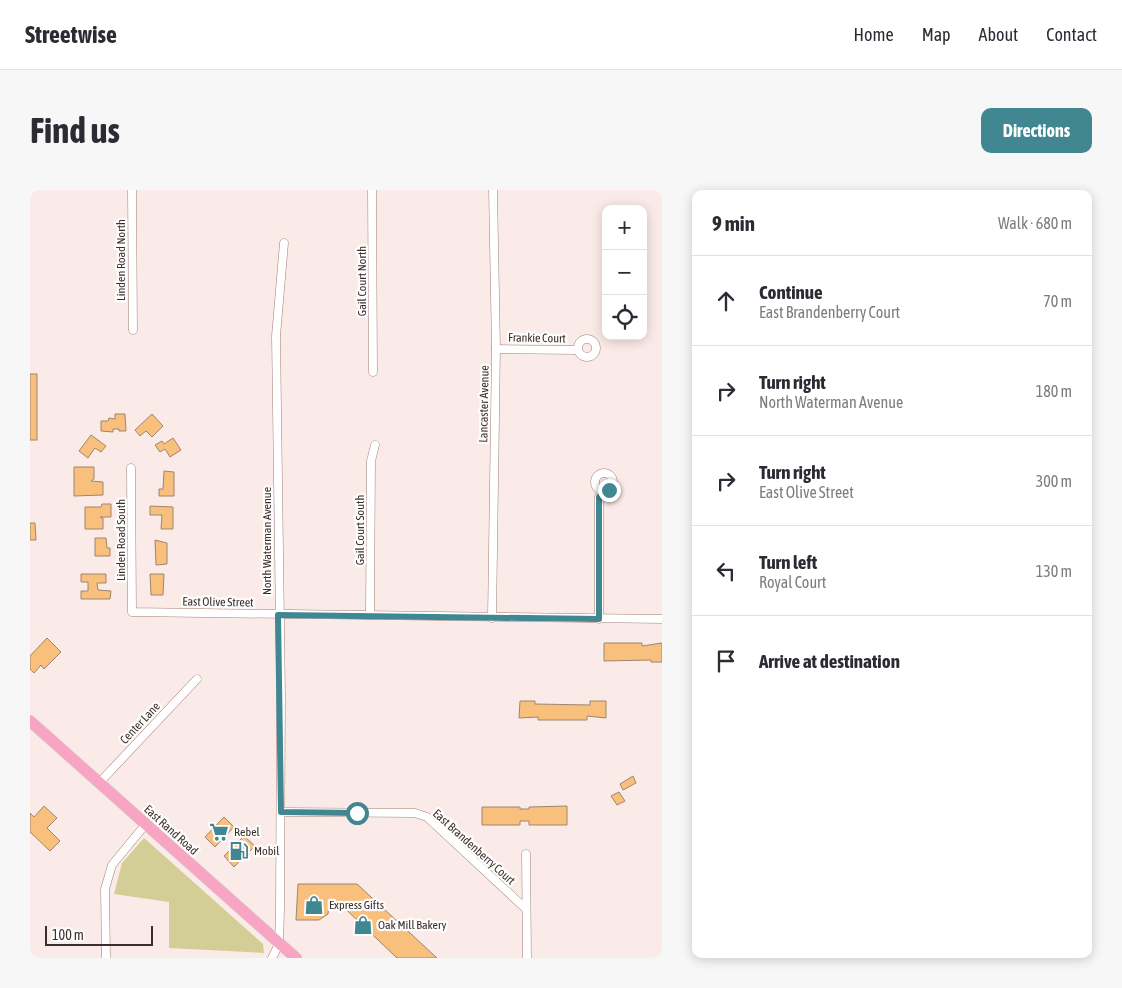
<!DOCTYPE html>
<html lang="en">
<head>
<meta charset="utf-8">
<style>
	:root { --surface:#fff; --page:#f7f7f7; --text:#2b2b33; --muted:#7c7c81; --line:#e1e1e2; --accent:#418792 }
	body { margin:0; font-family:"Asap Condensed",sans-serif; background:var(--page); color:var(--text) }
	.controls { position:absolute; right:15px; top:15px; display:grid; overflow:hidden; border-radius:10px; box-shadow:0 2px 12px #0003 }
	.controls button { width:45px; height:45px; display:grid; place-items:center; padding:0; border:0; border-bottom:1px solid var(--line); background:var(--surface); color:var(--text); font:25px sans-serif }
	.scale { position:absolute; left:15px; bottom:12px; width:108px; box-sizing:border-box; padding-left:5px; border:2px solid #3c2e2a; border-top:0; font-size:14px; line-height:18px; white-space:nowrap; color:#3c2e2a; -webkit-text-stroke:4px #fcfdfc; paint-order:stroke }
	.stop { position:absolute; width:15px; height:15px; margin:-11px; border:4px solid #418792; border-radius:50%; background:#fff }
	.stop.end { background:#418792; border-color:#fff; box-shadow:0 1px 5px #0008 }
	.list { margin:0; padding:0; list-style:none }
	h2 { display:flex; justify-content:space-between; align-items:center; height:65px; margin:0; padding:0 20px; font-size:21px }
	h2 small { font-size:16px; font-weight:400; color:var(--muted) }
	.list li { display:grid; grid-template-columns:32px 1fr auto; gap:15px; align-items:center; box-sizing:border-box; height:90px; padding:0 20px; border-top:1px solid var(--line) }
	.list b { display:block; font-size:19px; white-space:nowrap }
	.list p { margin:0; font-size:16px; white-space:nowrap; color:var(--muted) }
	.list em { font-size:16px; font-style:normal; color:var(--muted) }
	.icon { flex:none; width:28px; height:28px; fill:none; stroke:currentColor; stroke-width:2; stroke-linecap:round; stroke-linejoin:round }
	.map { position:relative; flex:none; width:632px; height:768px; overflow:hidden; border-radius:10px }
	header { display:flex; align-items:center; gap:30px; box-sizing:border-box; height:70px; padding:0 25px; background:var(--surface); border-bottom:1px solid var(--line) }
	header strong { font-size:24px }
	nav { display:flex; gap:28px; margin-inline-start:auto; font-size:18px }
	.intro { display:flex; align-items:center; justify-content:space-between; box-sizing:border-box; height:120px; padding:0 30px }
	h1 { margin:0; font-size:35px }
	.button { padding:12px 22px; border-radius:10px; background:var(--accent); color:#fff; font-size:18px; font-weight:700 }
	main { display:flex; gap:30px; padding:0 30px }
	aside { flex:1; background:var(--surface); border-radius:10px; box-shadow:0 2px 12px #0003 }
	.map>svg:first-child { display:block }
	.green { fill:#d3ce96 }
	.building { fill:#f9bf7c; stroke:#9d866e }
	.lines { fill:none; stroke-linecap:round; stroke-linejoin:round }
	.minor-casing { stroke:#a28078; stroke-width:9 }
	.primary-casing { stroke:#d0cdcc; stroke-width:12 }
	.minor { stroke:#fff; stroke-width:8 }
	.primary { stroke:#f8a5c4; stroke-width:11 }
	.route { stroke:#418792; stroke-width:6 }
	.labels { text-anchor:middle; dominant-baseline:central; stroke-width:4.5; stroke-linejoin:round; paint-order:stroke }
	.street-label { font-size:12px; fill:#3c2e2a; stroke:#fcfdfc }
	.poi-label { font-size:12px; fill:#3c2e2a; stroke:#fcfdfc; text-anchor:start }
</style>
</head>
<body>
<header>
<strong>Streetwise</strong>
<nav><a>Home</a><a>Map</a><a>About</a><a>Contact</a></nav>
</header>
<div class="intro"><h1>Find us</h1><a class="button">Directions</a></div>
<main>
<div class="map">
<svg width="632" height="768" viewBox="0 0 632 768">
	<rect width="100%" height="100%" fill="#fbebe8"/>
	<polygon class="green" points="114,648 233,754 234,763 139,758 139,712 84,704 92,673"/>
	<g class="building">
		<rect x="0" y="184" width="7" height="66"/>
		<polygon points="85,224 95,224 96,241 89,241 89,239 83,239 83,242 71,241 71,231 78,231 79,228 85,229"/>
		<polygon points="122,224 133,236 122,247 116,241 110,246 105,240"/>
		<polygon points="61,245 76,256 71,262 65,258 58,268 49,261"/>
		<polygon points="143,248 151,260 140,267 135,259 130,262 125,255 132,251 134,254"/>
		<polygon points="44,277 64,277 64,289 61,291 73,292 73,305 44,306"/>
		<polygon points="134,281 144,282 144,306 129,306 129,299 133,299"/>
		<polygon points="72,314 81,314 81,327 70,327 73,328 73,339 55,339 55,317 71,317"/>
		<polygon points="120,316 143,317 143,339 131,339 132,325 120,325"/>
		<polygon points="0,333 5,333 6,350 0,350"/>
		<polygon points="65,348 76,348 77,358 80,358 80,366 65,366"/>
		<polygon points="125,350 137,353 137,374 126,375"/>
		<polygon points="51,384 76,384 76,393 67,393 68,400 81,401 80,409 51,409 51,401 58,401 58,392 51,392"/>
		<polygon points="120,384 134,384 133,405 121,405"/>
		<polygon points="17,448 31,462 14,479 11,475 4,483 0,479 0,466"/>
		<polygon points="574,453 612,453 612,456 632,453 632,472 621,472 621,470 574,471"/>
		<polygon points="490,511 505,511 505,514 560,515 560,511 576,511 576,528 557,526 557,530 508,530 508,527 489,528"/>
		<polygon points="603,586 606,593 593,600 590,594"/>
		<polygon points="589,602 595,611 587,615 581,606"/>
		<polygon points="14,616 27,628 17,638 30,651 20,661 0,642 0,623 4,627"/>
		<polygon points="537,616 537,635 499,635 499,631 490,631 490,635 452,635 452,617 490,617 490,619 499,619 499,617"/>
		<polygon points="194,627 204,637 185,657 175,647"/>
		<polygon points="214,646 225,656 204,677 194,666"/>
		<polygon points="268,694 327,694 407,768 367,768 307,711 299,716 298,724 289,730 266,730"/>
	</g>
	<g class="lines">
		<g class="minor-casing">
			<g id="minor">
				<polyline points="102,0 103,140"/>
				<polyline points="342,0 343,182"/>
				<circle cx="557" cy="158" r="9"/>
				<polyline points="466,159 548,160"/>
				<polyline points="101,278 102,422 632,429"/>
				<circle cx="574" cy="292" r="9"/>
				<polyline points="340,425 341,271 345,255"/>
				<polyline points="462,428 466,159 463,0"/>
				<polyline points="569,429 569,307 573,301"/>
				<polyline points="70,592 167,489"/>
				<polyline points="251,622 385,623 397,627 496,719"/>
				<polyline points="496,664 497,768"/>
				<polyline points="76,768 75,699 82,675 115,635"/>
				<polyline points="242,768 249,754 250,719 251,506 246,146 254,53"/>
			</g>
		</g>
		<g class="primary-casing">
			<polyline id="primary" points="0,531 266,768"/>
		</g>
		<use href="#minor" class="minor"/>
		<use href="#primary" class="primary"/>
	</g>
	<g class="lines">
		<polyline class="route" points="327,623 251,622 248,425 569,429 569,307 573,302 579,300"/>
	</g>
	<defs>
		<g id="supermarket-bare" transform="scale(1.5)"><path d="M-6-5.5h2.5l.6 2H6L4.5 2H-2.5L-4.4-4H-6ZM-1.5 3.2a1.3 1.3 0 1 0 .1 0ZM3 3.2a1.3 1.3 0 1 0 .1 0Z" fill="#418792" stroke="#fcfdfc" stroke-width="2.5" paint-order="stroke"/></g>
		<g id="fuel-bare" transform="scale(1.5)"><path d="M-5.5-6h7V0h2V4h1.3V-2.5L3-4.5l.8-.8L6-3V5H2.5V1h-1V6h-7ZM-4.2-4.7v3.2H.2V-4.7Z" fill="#418792" stroke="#fcfdfc" stroke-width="2.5" paint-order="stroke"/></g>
		<g id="shop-bare" transform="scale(1.5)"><path d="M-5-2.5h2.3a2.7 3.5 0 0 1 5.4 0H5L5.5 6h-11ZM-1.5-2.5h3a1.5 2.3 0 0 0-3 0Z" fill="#418792" stroke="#fcfdfc" stroke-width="2.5" paint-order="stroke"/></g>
	</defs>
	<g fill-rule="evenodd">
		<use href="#supermarket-bare" x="189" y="642"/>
		<use href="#fuel-bare" x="209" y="661"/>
		<use href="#shop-bare" x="284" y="715"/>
		<use href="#shop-bare" x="333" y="735"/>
	</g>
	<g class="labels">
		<g class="street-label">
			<text transform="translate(91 70) rotate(-90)">Linden Road North</text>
			<text transform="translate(332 91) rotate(-90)">Gail Court North</text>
			<text transform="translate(507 148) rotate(1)">Frankie Court</text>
			<text transform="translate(454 214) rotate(-89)">Lancaster Avenue</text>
			<text transform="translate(330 340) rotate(-90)">Gail Court South</text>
			<text transform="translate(91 350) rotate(-90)">Linden Road South</text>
			<text transform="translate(237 351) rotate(-90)">North Waterman Avenue</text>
			<text transform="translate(188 412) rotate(1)">East Olive Street</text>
			<text transform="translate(110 533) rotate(-47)">Center Lane</text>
			<text transform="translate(141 640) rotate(42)">East Rand Road</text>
			<text transform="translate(444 657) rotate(42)">East Brandenberry Court</text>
		</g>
		<g class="poi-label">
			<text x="204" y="642">Rebel</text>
			<text x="224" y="661">Mobil</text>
			<text x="299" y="715">Express Gifts</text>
			<text x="348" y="735">Oak Mill Bakery</text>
		</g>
	</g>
</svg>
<div class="controls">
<button>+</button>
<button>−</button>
<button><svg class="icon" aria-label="locate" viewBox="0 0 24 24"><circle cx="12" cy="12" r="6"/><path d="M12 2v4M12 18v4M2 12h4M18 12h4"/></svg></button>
</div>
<div class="scale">100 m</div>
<div class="stop" style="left:327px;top:623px"></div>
<div class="stop end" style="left:579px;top:300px"></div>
</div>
<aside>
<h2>9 min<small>Walk · 680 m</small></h2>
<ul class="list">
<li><svg class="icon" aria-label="ahead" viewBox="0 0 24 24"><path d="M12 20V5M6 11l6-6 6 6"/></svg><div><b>Continue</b><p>East Brandenberry Court</p></div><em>70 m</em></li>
<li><svg class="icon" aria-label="right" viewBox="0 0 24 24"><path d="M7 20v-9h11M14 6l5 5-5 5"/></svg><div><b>Turn right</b><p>North Waterman Avenue</p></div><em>180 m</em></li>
<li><svg class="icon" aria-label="right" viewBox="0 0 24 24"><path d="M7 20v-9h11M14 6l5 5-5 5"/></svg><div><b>Turn right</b><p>East Olive Street</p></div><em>300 m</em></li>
<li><svg class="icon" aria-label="left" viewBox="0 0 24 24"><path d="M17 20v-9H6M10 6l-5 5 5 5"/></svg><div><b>Turn left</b><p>Royal Court</p></div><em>130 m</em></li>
<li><svg class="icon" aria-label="arrive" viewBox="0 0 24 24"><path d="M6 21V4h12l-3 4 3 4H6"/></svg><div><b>Arrive at destination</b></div></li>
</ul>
</aside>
</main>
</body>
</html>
